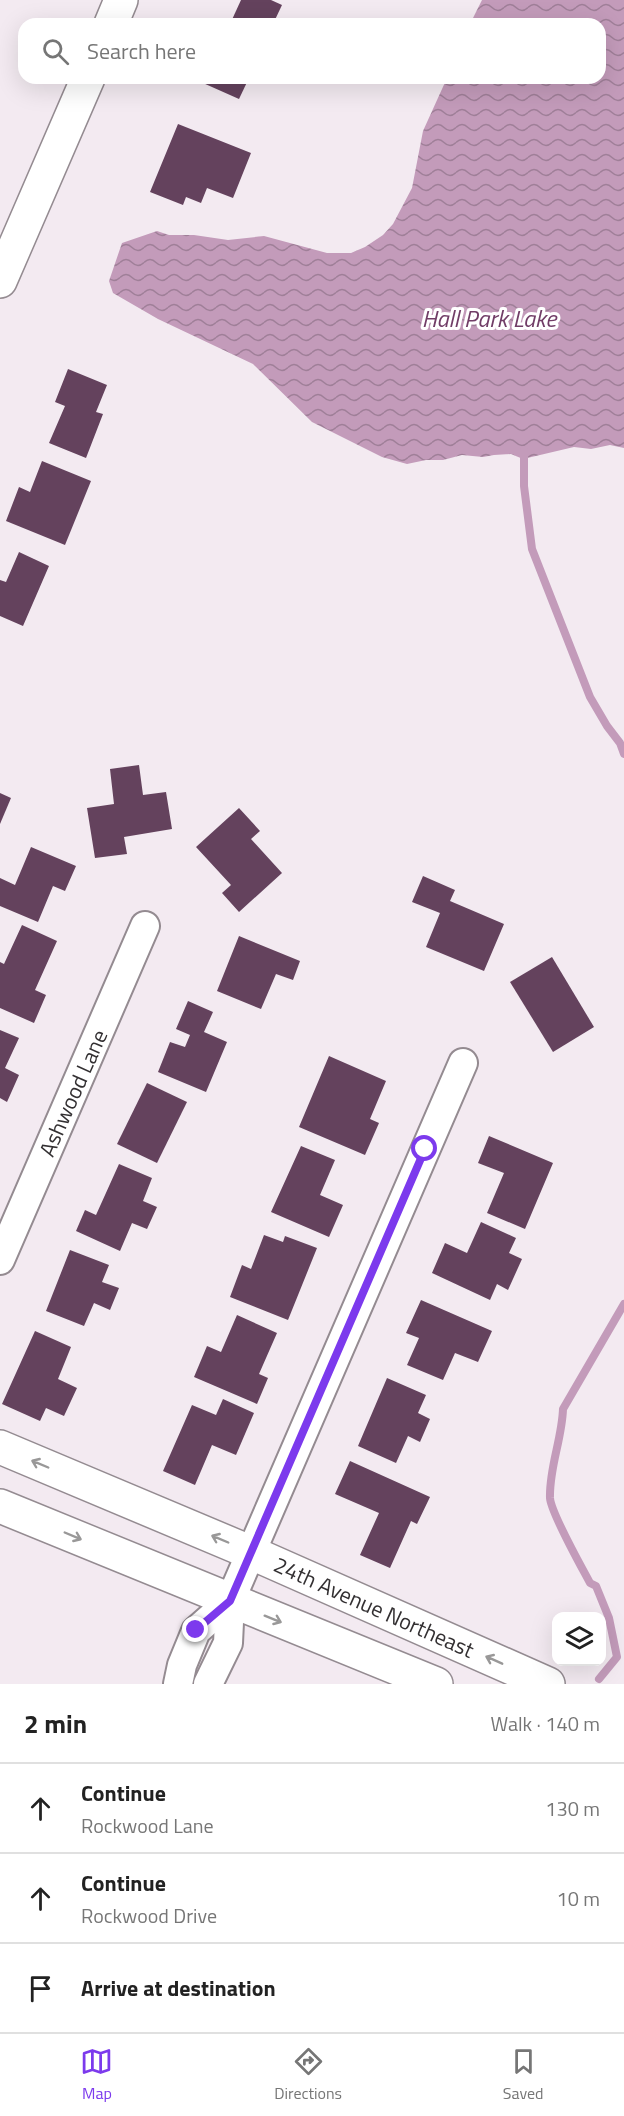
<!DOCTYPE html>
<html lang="en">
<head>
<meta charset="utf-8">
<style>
	:root { --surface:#fff; --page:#f2f2f2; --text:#222; --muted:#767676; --line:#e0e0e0; --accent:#7c3aed }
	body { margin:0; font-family:"Titillium Web",sans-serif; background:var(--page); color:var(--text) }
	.controls { position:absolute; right:18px; bottom:18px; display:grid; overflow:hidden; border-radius:12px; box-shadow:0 6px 24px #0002 }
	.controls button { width:54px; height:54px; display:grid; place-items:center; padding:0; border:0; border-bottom:2px solid var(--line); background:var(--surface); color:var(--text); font:30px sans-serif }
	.stop { position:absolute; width:18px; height:18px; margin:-14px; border:4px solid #7c3aed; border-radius:50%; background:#fff }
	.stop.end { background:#7c3aed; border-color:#fff; box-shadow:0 2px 6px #0008 }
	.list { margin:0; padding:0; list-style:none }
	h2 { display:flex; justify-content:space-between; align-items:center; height:78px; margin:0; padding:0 24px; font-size:26px }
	h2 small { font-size:20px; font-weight:400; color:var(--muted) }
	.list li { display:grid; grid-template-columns:39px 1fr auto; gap:18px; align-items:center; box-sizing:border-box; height:90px; padding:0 24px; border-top:2px solid var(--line) }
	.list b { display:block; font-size:22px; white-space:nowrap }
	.list p { margin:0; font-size:20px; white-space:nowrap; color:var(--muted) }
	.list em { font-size:20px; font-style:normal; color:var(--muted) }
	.icon { flex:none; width:33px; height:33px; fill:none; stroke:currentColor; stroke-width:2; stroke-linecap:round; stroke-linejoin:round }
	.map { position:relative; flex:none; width:624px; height:1684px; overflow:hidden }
	.search { position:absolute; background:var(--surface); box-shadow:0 6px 24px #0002; left:18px; right:18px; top:18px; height:66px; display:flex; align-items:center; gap:15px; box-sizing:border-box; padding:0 21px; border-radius:18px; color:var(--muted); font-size:22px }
	.sheet { height:348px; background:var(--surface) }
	nav { display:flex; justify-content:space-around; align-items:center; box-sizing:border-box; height:84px; border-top:2px solid var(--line); background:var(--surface); font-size:16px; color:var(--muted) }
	nav a { display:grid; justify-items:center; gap:3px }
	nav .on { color:var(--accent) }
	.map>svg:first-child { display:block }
	.water { fill:url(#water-waves) }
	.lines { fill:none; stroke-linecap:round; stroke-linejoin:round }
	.stream { stroke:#c39bba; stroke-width:8 }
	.building { fill:#64425d }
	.minor-casing { stroke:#948b91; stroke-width:32 }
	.tertiary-casing { stroke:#948b91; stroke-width:36 }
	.minor { stroke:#fff; stroke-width:28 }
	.tertiary { stroke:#fff; stroke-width:33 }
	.oneway { stroke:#999898 }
	.route { stroke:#7c3aed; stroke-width:8 }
	.labels { text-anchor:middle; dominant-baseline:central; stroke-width:6; stroke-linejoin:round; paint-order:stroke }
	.street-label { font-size:22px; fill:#333032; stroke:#fff }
	.water-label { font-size:24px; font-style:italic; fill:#713d67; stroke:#fff }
</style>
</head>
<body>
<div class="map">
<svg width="624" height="1684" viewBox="0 0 624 1684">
	<defs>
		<pattern id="water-waves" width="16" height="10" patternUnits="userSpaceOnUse" patternTransform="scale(1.5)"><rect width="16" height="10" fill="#c39bba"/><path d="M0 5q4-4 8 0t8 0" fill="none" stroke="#9f7f98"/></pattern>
	</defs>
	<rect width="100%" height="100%" fill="#f3eaf1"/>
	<polygon class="water" points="482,0 624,0 624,448 610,445 591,449 574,447 523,459 511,454 494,455 483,457 462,455 443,460 426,460 407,464 382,457 312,422 253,364 158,319 113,293 109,281 122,243 157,231 169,235 194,235 228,240 264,236 327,253 351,253 365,247 383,235 393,224 412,188 423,131 447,78 600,78 600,24 470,24"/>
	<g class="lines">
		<g class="stream">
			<polyline points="524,450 524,486 532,549 590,697 607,726 620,743 624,754"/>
			<path d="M599,1679L617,1657L609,1618L596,1586L590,1583C581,1566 551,1513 550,1498C549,1468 562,1439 563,1409L624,1304"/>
		</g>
	</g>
	<g class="building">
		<polygon points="241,0 271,0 282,5 273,24 230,24"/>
		<polygon points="206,78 249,78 239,99 203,83"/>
		<polygon points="178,124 251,153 233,198 207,188 201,203 186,197 183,205 150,192"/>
		<polygon points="68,369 107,385 96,412 103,414 86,458 49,443 65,406 55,402"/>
		<polygon points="42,461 91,481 65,545 6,521 19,487 30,492"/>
		<polygon points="19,552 49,566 23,626 0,616 0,580 6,582"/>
		<polygon points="139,765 143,795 166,792 172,829 124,837 127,854 95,858 87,808 114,804 110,769"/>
		<polygon points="0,793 11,798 0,824"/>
		<polygon points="239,808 260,831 251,839 282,873 239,912 222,893 231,885 196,847"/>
		<polygon points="31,847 76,866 65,891 53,886 38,922 0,906 0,878 15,885"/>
		<polygon points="423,876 455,890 450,901 504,924 484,971 426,947 440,913 412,902"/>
		<polygon points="22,925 57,941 35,990 46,995 34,1023 0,1008 0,962 4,964"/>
		<polygon points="239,936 300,961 293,980 276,974 261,1009 217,991"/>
		<polygon points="552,957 594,1027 553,1052 510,982"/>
		<polygon points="188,1001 213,1012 204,1032 227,1042 206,1092 158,1072 170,1042 185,1047 190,1035 176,1029"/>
		<polygon points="0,1030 19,1038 5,1068 19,1075 7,1102 0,1098"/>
		<polygon points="329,1056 386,1081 370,1119 379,1123 365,1155 299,1127"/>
		<polygon points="147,1083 187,1102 157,1163 117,1144"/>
		<polygon points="489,1136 553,1163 525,1229 487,1213 504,1173 478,1163"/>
		<polygon points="301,1146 335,1160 320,1195 343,1205 329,1237 271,1212"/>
		<polygon points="119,1164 152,1178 143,1201 157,1207 147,1229 132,1223 120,1251 76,1231 85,1210 96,1215"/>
		<polygon points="481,1222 516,1238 509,1253 522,1259 508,1290 497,1284 490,1300 432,1273 445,1243 467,1253"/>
		<polygon points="264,1235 283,1242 285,1236 317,1248 288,1320 230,1297 242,1265 251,1269"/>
		<polygon points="70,1250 109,1265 102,1282 119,1288 110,1310 94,1303 84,1326 46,1311"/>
		<polygon points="421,1300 492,1331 478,1362 455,1353 443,1380 407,1365 419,1338 406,1333"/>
		<polygon points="237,1315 277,1333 259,1374 268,1378 257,1404 194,1377 207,1346 221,1352"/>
		<polygon points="35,1331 71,1347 58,1379 77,1388 64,1416 46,1408 40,1421 2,1404"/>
		<polygon points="387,1378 426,1395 418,1413 430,1419 420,1442 408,1436 396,1463 358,1446"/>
		<polygon points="223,1399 254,1413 236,1455 212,1445 195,1485 163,1471 192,1405 216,1415"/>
		<polygon points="350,1461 430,1497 417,1524 411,1521 390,1568 360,1555 379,1513 335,1494"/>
	</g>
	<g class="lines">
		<g class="minor-casing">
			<g id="minor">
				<polyline points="0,1260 145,926"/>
				<polyline points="178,1684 182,1665 196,1631 230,1601"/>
				<polyline points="208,1684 228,1643 230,1601 463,1063"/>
			</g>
		</g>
		<g class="tertiary-casing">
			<g id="tertiary">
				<polyline points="111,24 121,0"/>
				<polyline points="0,281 88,78"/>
				<polyline points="0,1447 252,1553 548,1684"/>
				<polyline points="0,1506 436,1684"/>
			</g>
		</g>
		<use href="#minor" class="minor"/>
		<use href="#tertiary" class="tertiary"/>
	</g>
	<defs><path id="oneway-shaft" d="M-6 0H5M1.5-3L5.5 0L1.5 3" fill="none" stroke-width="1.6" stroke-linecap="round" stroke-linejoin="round" transform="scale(1.5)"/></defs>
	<g class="oneway">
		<use href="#oneway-shaft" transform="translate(40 1464) rotate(-157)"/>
		<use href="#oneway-shaft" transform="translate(73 1536) rotate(23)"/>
		<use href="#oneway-shaft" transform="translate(220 1539) rotate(-157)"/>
		<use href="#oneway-shaft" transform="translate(273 1619) rotate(22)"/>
		<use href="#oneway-shaft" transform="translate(494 1660) rotate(-156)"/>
	</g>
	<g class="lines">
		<polyline class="route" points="196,1630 230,1601 425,1149"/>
	</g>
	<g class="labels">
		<g class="street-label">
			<text transform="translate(73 1093) rotate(-66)">Ashwood Lane</text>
			<text transform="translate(374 1607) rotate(24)">24th Avenue Northeast</text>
		</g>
		<g class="water-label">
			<text x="489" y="318">Hall Park Lake</text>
		</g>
	</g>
</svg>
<div class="controls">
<button><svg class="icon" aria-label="layers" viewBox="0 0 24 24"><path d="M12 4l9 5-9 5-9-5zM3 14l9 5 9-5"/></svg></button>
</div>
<div class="stop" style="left:425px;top:1149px"></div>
<div class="stop end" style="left:196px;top:1630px"></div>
<div class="search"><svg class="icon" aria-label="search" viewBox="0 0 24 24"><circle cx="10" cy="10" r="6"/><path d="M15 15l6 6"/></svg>Search here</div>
</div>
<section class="sheet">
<h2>2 min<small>Walk · 140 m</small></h2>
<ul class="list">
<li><svg class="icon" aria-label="ahead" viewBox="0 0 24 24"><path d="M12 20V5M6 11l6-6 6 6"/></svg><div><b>Continue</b><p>Rockwood Lane</p></div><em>130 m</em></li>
<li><svg class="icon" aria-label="ahead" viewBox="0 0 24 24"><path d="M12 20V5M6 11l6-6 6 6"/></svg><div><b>Continue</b><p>Rockwood Drive</p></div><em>10 m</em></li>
<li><svg class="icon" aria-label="arrive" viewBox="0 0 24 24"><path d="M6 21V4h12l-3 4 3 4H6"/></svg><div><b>Arrive at destination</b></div></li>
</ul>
</section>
<nav>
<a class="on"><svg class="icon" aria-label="map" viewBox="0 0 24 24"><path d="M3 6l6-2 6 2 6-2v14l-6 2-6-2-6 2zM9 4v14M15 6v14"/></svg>Map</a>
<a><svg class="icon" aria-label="directions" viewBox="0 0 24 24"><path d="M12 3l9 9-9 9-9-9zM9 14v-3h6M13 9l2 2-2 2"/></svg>Directions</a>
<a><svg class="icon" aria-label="saved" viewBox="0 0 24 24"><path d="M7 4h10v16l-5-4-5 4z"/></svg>Saved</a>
</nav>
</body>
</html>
